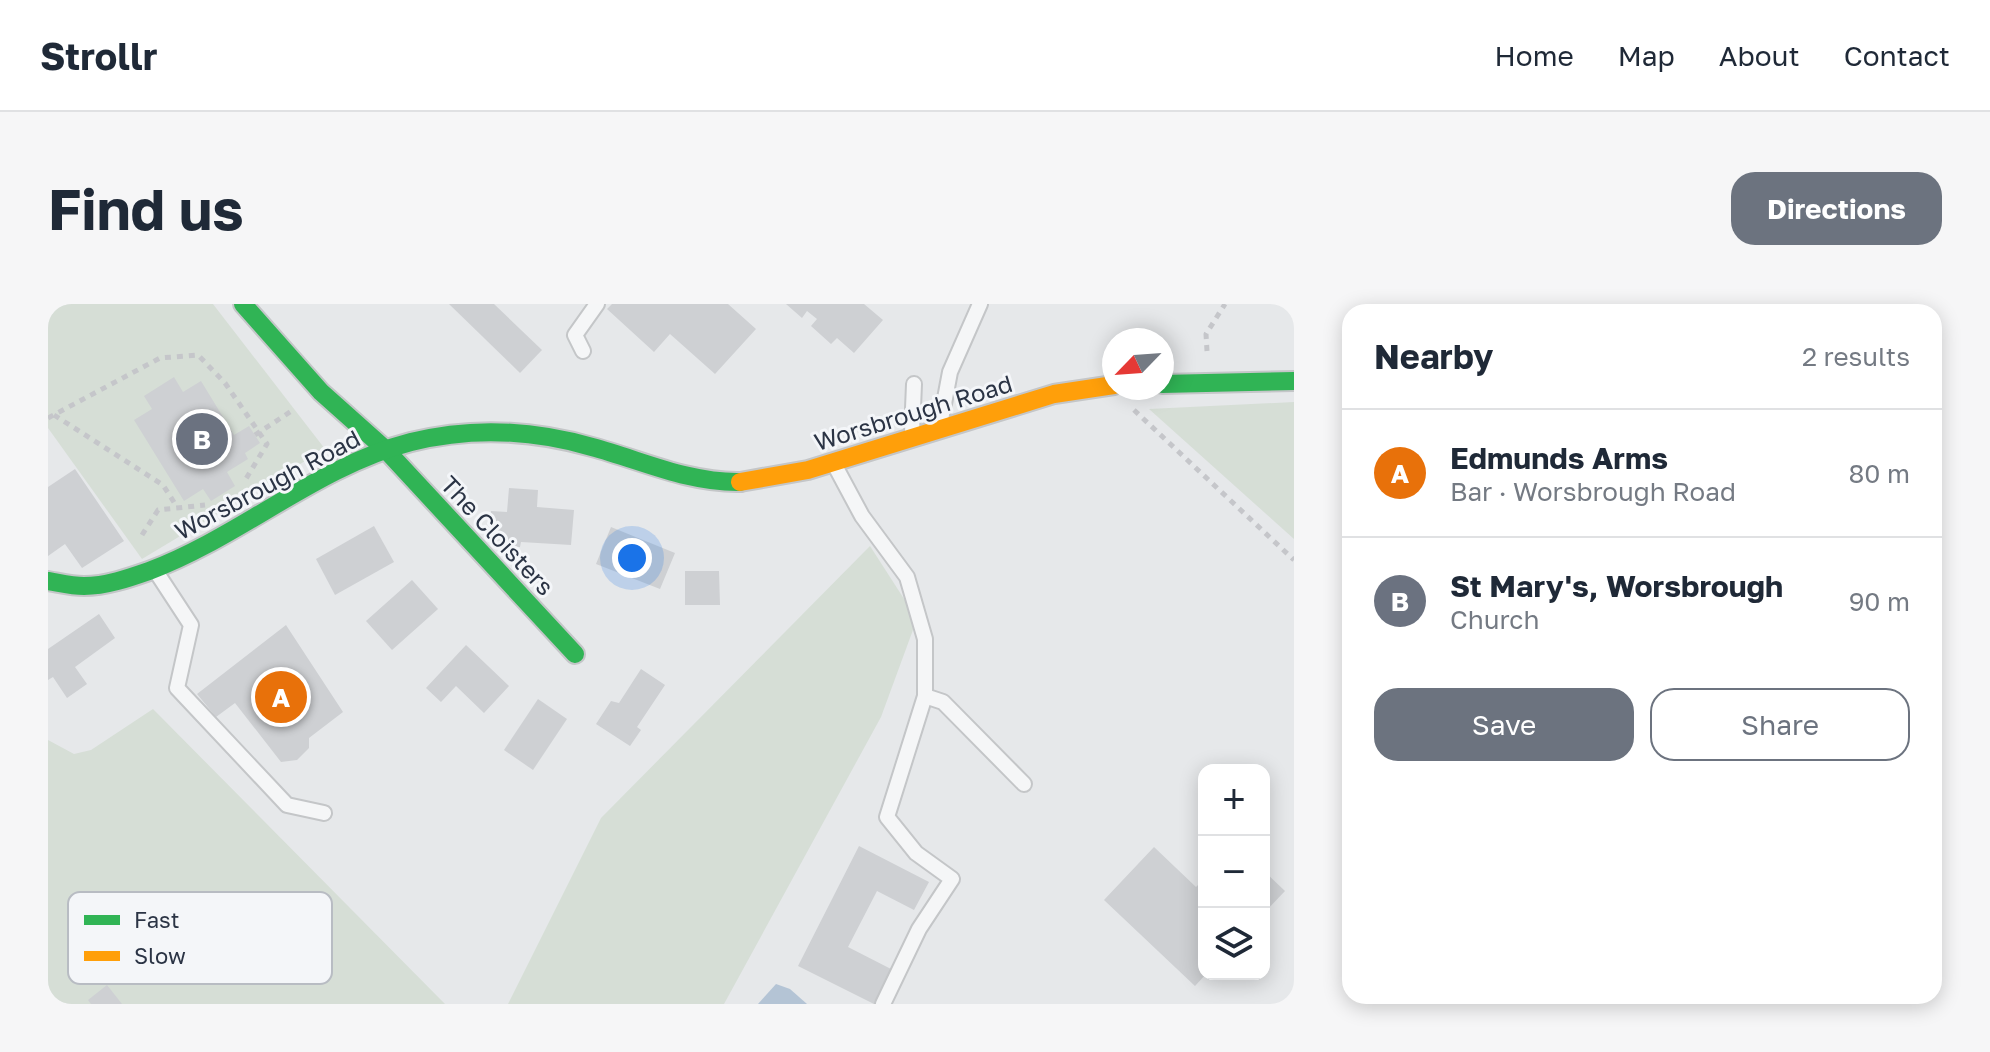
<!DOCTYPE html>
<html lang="en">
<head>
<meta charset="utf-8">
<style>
	:root { --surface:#fff; --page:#f6f6f7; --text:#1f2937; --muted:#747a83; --line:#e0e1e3; --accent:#6c737f }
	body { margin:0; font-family:"Golos Text",sans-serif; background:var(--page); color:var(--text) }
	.controls { position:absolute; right:24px; bottom:24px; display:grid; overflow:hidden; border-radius:16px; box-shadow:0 4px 20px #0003 }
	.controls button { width:72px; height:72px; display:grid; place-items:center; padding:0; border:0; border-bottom:2px solid var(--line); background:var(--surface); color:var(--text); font:40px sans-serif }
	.compass { position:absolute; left:1054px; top:24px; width:72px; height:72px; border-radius:50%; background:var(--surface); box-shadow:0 4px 20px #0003; rotate:245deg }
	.you { position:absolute; left:584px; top:254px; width:28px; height:28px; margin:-20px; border:6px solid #fff; border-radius:50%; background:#1a73e8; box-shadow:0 0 0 12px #1a73e833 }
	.badge { display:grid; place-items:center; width:52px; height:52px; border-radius:50%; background:var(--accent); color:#fff; font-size:26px; font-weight:700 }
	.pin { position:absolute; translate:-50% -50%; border:4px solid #fff; box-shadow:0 2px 8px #0006 }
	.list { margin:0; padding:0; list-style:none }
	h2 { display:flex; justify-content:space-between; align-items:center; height:104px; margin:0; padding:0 32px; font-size:34px }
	h2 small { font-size:26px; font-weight:400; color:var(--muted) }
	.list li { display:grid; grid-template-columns:52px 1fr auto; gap:24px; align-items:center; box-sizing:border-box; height:128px; padding:0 32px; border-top:2px solid var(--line) }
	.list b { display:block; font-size:30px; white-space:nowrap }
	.list p { margin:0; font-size:26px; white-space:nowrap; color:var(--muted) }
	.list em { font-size:26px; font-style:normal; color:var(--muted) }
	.actions { display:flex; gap:16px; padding:24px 32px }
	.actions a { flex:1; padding:18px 0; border:2px solid var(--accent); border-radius:24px; text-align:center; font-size:28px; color:var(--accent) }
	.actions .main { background:var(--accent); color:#fff }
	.icon { flex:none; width:44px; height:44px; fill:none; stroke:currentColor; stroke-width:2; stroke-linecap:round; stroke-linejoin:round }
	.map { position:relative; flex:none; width:1246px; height:700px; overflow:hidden; border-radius:24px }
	header { display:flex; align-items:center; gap:48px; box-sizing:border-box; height:112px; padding:0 40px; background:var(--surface); border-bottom:2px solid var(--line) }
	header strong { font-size:38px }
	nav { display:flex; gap:44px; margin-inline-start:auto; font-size:28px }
	.intro { display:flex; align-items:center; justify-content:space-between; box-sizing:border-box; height:192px; padding:0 48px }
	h1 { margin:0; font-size:56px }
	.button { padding:20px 36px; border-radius:24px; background:var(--accent); color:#fff; font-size:28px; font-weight:700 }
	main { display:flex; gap:48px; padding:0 48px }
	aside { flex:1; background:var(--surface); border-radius:24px; box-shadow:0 4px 20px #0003 }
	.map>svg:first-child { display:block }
	.green { fill:#d6ded6 }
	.water { fill:#b4c4d5 }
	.building { fill:#ced0d3 }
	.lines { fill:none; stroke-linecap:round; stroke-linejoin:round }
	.lane-casing { stroke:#c4c6c8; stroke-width:18 }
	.fast-casing { stroke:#c4c6c8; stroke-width:22 }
	.slow-casing { stroke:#c4c6c8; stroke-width:22 }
	.path { stroke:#c5c6ca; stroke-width:5; stroke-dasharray:6 6; stroke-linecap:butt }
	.lane { stroke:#f5f6f7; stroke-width:14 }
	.fast { stroke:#30b455; stroke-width:18 }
	.slow { stroke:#ff9f0a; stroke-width:18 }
	.labels { text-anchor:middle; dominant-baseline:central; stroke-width:6; stroke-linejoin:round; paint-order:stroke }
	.street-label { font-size:24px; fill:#2b3445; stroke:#f4f6f9 }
	.key { fill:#f4f6f9; stroke:#b8bcc3; stroke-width:2 }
	.key-label { font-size:22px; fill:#2b3445 }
</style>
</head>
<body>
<header>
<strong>Strollr</strong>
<nav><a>Home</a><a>Map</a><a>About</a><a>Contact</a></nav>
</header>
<div class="intro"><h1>Find us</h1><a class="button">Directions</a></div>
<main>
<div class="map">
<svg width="1246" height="700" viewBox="0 0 1246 700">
	<rect width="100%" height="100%" fill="#e6e8ea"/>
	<g class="green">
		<polygon points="0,0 165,0 277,145 94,255 0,124"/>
		<polygon points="1246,98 1246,235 1101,105"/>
		<polygon points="822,242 869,315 833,413 676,700 460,700 553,514"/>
		<polygon points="105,405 397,700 0,700 0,436 26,450 43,446"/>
	</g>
	<polygon class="water" points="728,680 742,685 759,700 710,700"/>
	<g class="building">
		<polygon points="401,0 446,0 494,46 472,69"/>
		<polygon points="564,0 680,0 708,25 667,70 622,30 606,48 559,5"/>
		<polygon points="738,0 816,0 835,16 806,49 789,34 783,40 763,22 769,15 759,7 754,14"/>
		<polygon points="126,73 135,88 153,77 186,131 201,122 212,139 197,149 200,155 179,168 187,182 163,197 155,185 136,197 86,116 104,105 96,92"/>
		<polygon points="27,165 76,237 34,264 17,240 0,252 0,183"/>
		<polygon points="461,184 490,186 489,203 526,206 523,241 473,238 472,243 451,242 452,235 441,235 443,207 459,208"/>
		<polygon points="326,222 346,258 287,291 268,255"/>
		<polygon points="563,223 627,249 612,285 548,260"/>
		<polygon points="637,267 671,267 672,301 637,301"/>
		<polygon points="364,276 390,305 344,346 318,317"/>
		<polygon points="51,310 67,334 27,363 39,380 19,394 5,373 0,376 0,345"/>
		<polygon points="238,321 295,408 261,434 261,444 249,456 233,458 187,399 168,413 149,390"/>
		<polygon points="418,341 461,382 436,409 408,382 393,398 378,384"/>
		<polygon points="593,365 617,381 589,423 593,426 582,442 548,420 563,397 571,399"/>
		<polygon points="490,395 519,415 485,466 456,446"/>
		<polygon points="811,542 881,578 866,606 829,587 800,643 843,665 826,700 750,662"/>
		<polygon points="1106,543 1148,583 1156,575 1158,670 1147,682 1056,596"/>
		<polygon points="1216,567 1237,587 1216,609"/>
		<polygon points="59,681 74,700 43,700 40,696"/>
	</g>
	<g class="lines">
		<g class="lane-casing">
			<g id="lane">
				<polyline points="535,47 527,31 549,0"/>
				<polyline points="892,121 902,68 932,0"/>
				<polyline points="864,128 866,80"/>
				<polyline points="785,158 814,212 859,273 877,335 877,392 839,513 868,549 904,575 871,625 835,700"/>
				<polyline points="107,266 143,321 129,384 239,501 276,509"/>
				<polyline points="877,392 895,398 976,480"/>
			</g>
		</g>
		<g class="fast-casing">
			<g id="fast">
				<polyline points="195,0 273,88 338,146 527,350"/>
				<polyline points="1114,80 1246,77"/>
				<path d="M0,277C12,279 24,282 36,282C58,282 81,274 101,267C192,233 269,162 363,138C423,123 485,126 544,143C593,156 640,179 692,178"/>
			</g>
		</g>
		<g class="slow-casing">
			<polyline id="slow" points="692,178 760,166 1006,90 1066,81"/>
		</g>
		<g class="path">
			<polyline points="1159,47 1158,30 1177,0"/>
			<polyline points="1086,106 1246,256"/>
			<polyline points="6,111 115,181 129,203"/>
			<polyline points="0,114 112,54 150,51 177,79 219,140 196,178"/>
			<polyline points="207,131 245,106"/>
			<polyline points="94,231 110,206 157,201"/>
		</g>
		<use href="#lane" class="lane"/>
		<use href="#fast" class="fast"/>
		<use href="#slow" class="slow"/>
	</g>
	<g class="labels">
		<g class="street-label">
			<text transform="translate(865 108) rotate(-17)">Worsbrough Road</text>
			<text transform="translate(219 180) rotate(-28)">Worsbrough Road</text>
			<text transform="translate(450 231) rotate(47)">The Cloisters</text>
		</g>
	</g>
	<rect x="20" y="588" width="264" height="92" rx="12" class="key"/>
	<rect x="36" y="611" width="36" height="10" fill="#30b455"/>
	<rect x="36" y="647" width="36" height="10" fill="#ff9f0a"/>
	<g class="key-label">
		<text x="86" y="624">Fast</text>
		<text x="86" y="660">Slow</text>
	</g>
</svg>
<div class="controls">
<button>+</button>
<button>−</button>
<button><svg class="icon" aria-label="layers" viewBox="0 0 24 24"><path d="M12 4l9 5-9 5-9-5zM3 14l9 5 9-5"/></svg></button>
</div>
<svg class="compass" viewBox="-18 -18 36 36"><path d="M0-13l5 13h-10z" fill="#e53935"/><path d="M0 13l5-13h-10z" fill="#747a83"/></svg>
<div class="you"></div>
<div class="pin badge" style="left:233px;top:393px;background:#e8710a">A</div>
<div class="pin badge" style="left:154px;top:135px;background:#6b7280">B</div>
</div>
<aside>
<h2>Nearby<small>2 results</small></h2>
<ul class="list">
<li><span class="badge" style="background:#e8710a">A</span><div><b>Edmunds Arms</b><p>Bar · Worsbrough Road</p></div><em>80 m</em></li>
<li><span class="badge" style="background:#6b7280">B</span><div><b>St Mary's, Worsbrough</b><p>Church</p></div><em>90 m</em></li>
</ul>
<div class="actions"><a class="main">Save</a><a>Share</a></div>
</aside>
</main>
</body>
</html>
